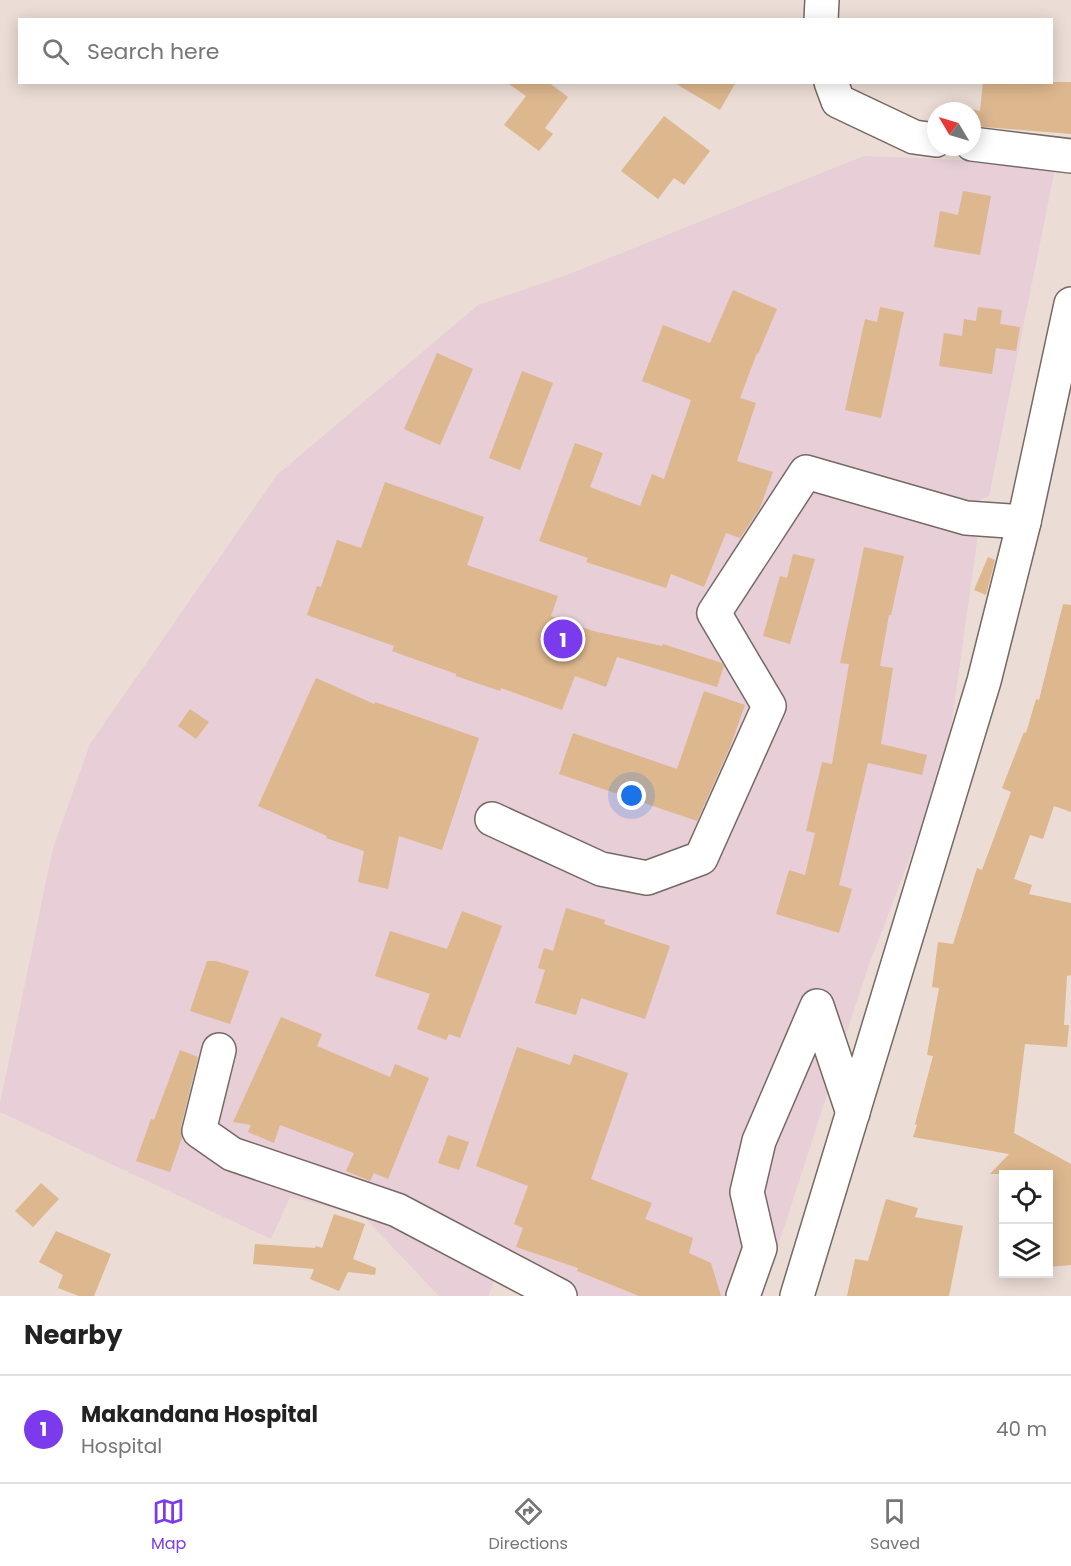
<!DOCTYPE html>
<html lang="en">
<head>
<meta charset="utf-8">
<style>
	:root { --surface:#fff; --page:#f6f6f6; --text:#222; --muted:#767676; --line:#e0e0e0; --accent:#7c3aed }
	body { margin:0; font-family:Poppins,sans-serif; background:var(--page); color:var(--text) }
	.controls { position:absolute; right:18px; bottom:18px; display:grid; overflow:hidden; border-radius:0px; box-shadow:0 3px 15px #0003 }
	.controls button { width:54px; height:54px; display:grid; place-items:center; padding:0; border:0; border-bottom:2px solid var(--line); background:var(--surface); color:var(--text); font:30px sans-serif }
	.compass { position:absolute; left:927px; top:102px; width:54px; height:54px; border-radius:50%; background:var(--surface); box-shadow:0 3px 15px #0003; rotate:308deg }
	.you { position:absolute; left:632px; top:796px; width:21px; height:21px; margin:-15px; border:4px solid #fff; border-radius:50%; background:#1a73e8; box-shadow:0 0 0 9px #1a73e833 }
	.badge { display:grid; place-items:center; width:39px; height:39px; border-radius:50%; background:var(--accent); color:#fff; font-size:20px; font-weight:700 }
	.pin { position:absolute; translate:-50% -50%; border:3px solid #fff; box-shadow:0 2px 6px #0006 }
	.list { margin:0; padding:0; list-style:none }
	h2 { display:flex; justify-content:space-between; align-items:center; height:78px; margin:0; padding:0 24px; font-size:26px }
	h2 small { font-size:20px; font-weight:400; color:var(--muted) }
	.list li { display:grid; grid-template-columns:39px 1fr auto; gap:18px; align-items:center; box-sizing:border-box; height:108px; padding:0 24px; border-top:2px solid var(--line) }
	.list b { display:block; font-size:22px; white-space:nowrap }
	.list p { margin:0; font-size:20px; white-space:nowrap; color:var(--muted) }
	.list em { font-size:20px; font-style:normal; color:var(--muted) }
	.icon { flex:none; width:33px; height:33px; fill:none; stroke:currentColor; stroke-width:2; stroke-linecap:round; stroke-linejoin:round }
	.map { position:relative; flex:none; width:1071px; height:1296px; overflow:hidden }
	.search { position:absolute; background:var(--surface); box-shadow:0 3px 15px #0003; left:18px; right:18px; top:18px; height:66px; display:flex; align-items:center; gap:15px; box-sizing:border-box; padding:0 21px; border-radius:0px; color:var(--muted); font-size:22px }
	.sheet { height:186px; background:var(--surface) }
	nav { display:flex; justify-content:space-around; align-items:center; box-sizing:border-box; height:84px; border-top:2px solid var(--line); background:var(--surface); font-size:16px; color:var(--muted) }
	nav a { display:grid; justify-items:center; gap:3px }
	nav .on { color:var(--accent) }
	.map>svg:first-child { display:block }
	.medical { fill:#e7ced7 }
	.building { fill:#ddb78e }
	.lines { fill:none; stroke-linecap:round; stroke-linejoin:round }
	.minor-casing { stroke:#756963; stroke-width:36 }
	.minor { stroke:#fff; stroke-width:33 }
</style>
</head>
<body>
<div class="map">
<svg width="1071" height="1296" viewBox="0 0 1071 1296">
	<rect width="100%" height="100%" fill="#ebdcd5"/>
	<polygon class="medical" points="864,156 1056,164 989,496 969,505 978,534 946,763 867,970 762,1296 528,1296 496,1278 488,1296 439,1296 363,1216 290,1197 271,1239 0,1112 0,1104 53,848 90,744 277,475 478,305 567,275"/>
	<g class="building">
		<polygon points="506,82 548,82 568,97 545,128 553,134 539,151 504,125 526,96"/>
		<polygon points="673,82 736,82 720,110"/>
		<polygon points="983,82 1071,82 1071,134 972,126 972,109 980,111"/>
		<polygon points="664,116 710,151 684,185 674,178 658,199 621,171"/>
		<polygon points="963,191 991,196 980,255 934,247 940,211 958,215"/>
		<polygon points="733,290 777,309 758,354 757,353 740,398 756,403 737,461 773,472 760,508 740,538 726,533 704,587 671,574 666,588 586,562 588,558 539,541 575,443 603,453 590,487 640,506 652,474 664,479 691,400 642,381 663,325 710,343"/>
		<polygon points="880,307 904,312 881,418 845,410 865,319 877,322"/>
		<polygon points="978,307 1002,310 1000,324 1020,327 1016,351 996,348 992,374 939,366 944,333 962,336 964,319 976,321"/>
		<polygon points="437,353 473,369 440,445 404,429"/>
		<polygon points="522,371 553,383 520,470 489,458"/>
		<polygon points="385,482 484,517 467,565 558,596 551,616 593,631 662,646 663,644 722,663 724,666 717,687 617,657 606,687 575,676 562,710 501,688 500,691 456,676 456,674 392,651 394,646 307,615 317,586 321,587 337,540 361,548"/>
		<polygon points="864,547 904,556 891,615 889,615 880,666 893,668 881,744 927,755 922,775 868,763 839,885 852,889 839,933 776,914 789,870 805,875 815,833 806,831 822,762 832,764 849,664 840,663"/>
		<polygon points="793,554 815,559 790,644 763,636 780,576 787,578"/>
		<polygon points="988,557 995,560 986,595 974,590"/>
		<polygon points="1063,604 1071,605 1071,812 1054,806 1043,839 1030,835 1014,879 1032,885 1029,894 1071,903 1071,975 1067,976 1064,1025 1069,1025 1067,1047 1025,1044 1014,1133 1071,1164 1071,1265 1048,1267 1048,1174 990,1174 1009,1154 913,1137 917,1125 915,1124 933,1056 927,1055 939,988 932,987 938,942 953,944 977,868 982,870 1011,792 1002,788 1024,732 1026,733 1036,699 1039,700"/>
		<polygon points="316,678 374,704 375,702 479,738 442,850 399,836 388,889 358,882 364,851 326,838 327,836 258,806"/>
		<polygon points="704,691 745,705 730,747 697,821 559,774 573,733 677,769"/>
		<polygon points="190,709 209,722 196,739 178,726"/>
		<polygon points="566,908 605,920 604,924 670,946 645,1019 581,998 576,1015 535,1003 545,970 538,968 544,948 553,951"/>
		<polygon points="462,911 502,926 460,1038 449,1034 446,1040 417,1029 430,994 375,976 390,931 447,949"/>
		<polygon points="207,961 216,961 249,971 230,1024 190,1011"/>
		<polygon points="281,1017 322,1034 317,1046 390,1077 395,1064 429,1078 388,1179 374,1173 370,1181 346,1171 354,1153 280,1125 274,1143 248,1132 251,1125 233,1122"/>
		<polygon points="517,1047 570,1065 574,1054 628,1073 591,1179 652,1203 645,1219 693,1238 689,1253 711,1263 721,1296 639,1296 577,1271 578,1268 516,1247 523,1228 514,1224 528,1186 476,1166"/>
		<polygon points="180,1050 198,1057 181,1126 182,1138 170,1172 136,1161 151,1119 154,1120"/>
		<polygon points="448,1135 469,1142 459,1170 438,1163"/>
		<polygon points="41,1183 59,1199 33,1227 15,1211"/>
		<polygon points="886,1199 918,1208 915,1217 963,1226 949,1296 847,1296 855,1259 868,1261"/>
		<polygon points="334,1214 365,1224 353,1259 376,1268 375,1275 348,1272 339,1291 310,1279 314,1269 253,1264 255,1244 315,1248 316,1246 322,1248"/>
		<polygon points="56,1231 111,1254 94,1296 79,1296 58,1288 63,1275 39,1262"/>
	</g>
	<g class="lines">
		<g class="minor-casing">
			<g id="minor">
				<polyline points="821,20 822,0"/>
				<polyline points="831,82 838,101 914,137 936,140"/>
				<polyline points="972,144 1071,156"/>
				<polyline points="492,819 601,869 647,878 701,858 769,706 714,613 806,472 966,518 1024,522"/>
				<polyline points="219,1050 199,1131 232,1154 397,1210 560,1296"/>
				<polyline points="743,1296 760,1248 747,1192 759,1141 817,1006 853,1113"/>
				<polyline points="797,1296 984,681 1024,522 1071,304"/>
			</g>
		</g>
		<use href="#minor" class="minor"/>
	</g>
</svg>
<div class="controls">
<button><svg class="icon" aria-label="locate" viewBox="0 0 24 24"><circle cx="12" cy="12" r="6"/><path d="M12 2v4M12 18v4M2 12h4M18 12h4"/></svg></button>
<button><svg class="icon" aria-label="layers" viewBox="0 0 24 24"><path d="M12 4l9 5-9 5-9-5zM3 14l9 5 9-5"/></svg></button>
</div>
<svg class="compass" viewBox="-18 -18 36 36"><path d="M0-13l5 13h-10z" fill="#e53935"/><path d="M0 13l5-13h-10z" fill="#767676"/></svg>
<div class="you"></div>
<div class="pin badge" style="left:563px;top:639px">1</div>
<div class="search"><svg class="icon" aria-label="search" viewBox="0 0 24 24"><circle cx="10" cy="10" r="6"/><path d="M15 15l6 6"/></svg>Search here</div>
</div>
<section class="sheet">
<h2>Nearby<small></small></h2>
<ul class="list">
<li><span class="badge">1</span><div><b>Makandana Hospital</b><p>Hospital</p></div><em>40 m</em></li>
</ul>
</section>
<nav>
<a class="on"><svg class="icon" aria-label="map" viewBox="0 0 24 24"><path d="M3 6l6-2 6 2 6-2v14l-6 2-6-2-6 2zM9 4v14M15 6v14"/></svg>Map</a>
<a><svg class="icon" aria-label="directions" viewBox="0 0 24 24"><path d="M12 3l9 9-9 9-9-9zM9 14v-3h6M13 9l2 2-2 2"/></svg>Directions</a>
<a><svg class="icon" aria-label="saved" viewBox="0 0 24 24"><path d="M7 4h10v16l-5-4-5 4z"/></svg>Saved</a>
</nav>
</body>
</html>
